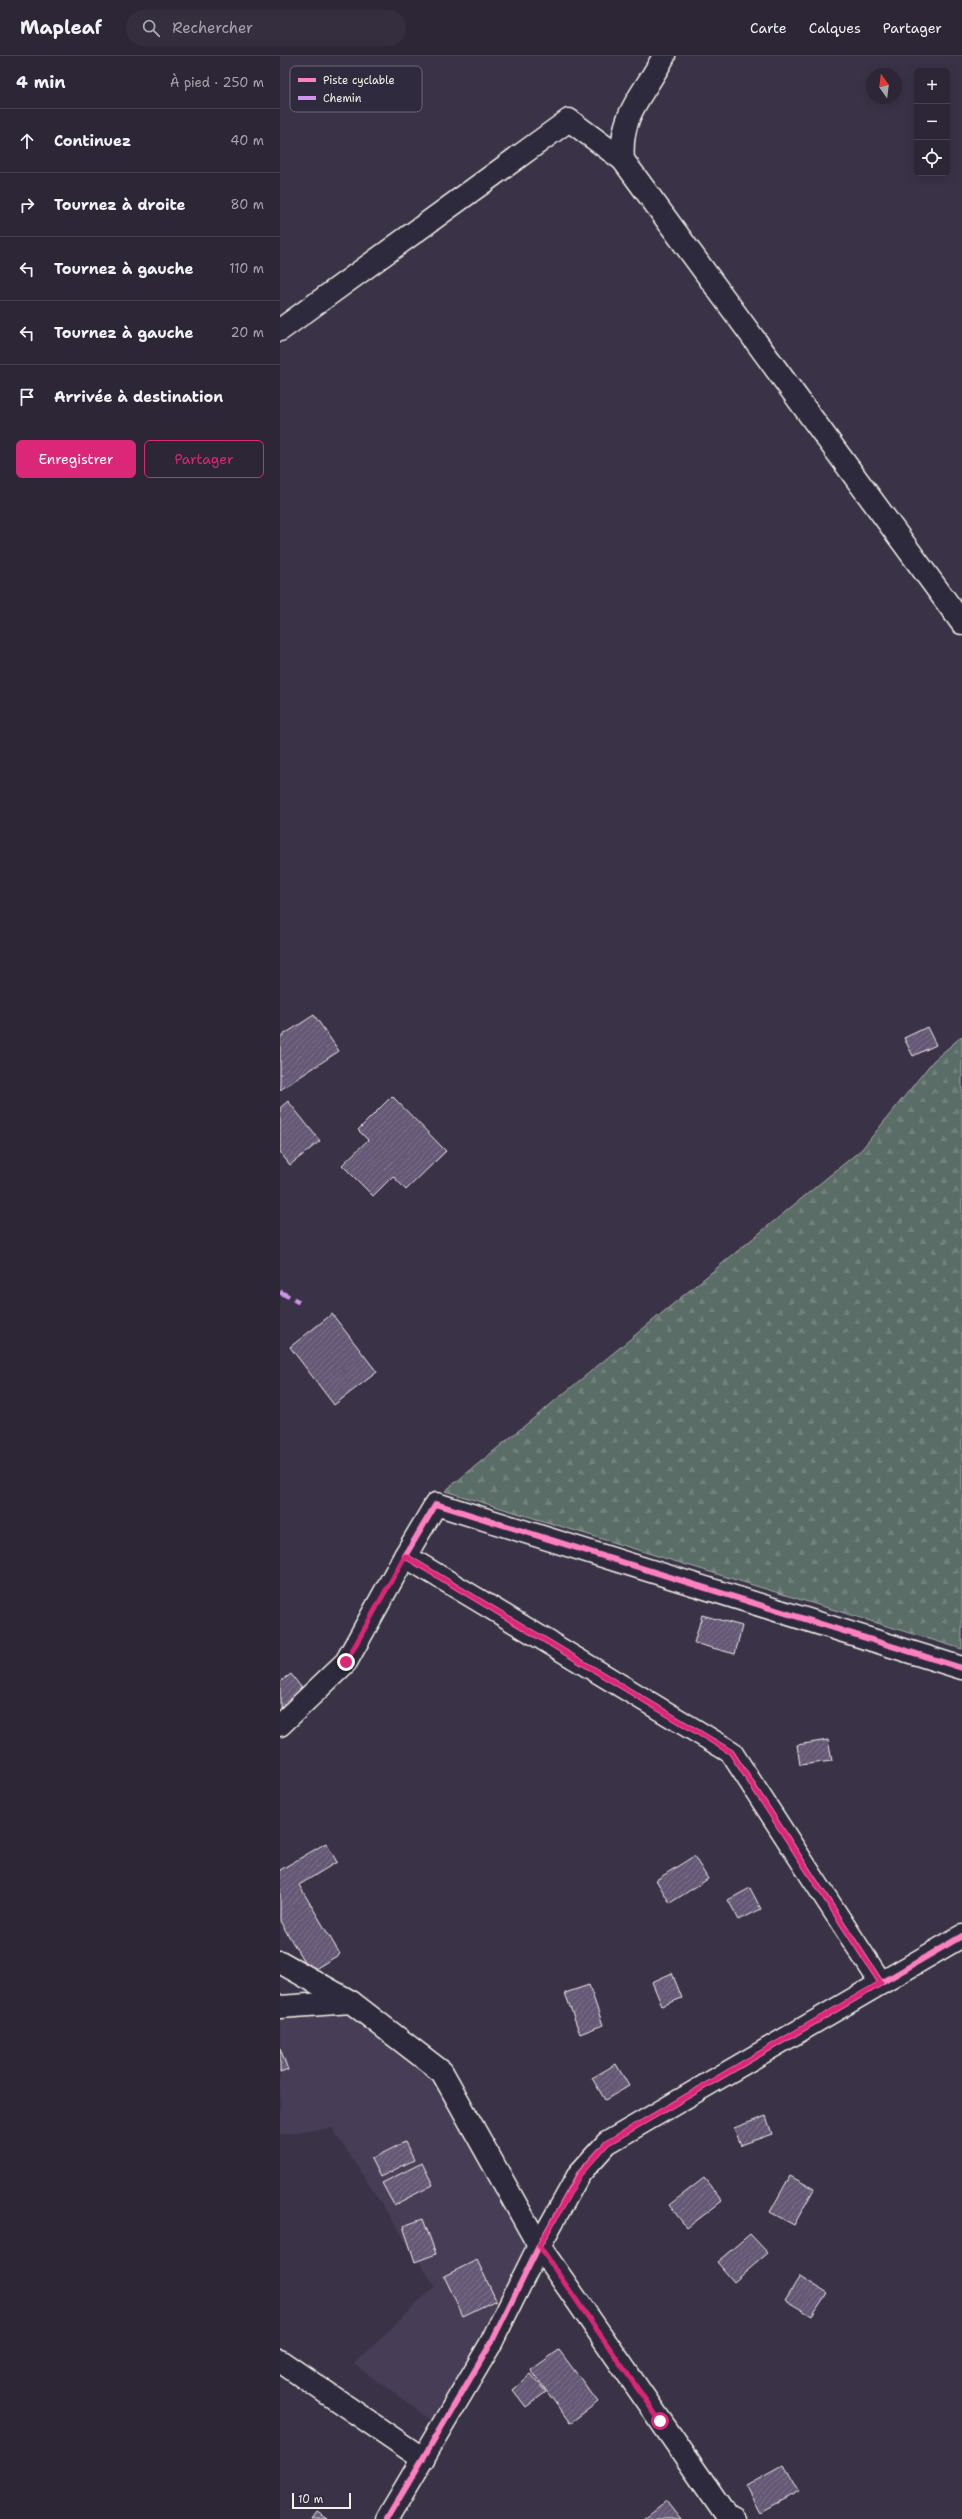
<!DOCTYPE html>
<html lang="fr">
<head>
<meta charset="utf-8">
<style>
	:root { --surface:#2c2636; --page:#342e3e; --text:#f1f3f6; --muted:#a6a5ad; --line:#484351; --accent:#db2777 }
	body { margin:0; font-family:"Shantell Sans",sans-serif; background:var(--page); color:var(--text) }
	.controls { position:absolute; right:12px; top:12px; display:grid; overflow:hidden; border-radius:6px; box-shadow:0 2px 10px #0003 }
	.controls button { width:36px; height:36px; display:grid; place-items:center; padding:0; border:0; border-bottom:1px solid var(--line); background:var(--surface); color:var(--text); font:20px sans-serif }
	.compass { position:absolute; left:586px; top:12px; width:36px; height:36px; border-radius:50%; background:var(--surface); box-shadow:0 2px 10px #0003; rotate:346deg }
	.scale { position:absolute; left:12px; bottom:10px; width:59px; box-sizing:border-box; padding-left:4px; border:2px solid #f4f1e8; border-top:0; font-size:11px; line-height:14px; white-space:nowrap; color:#f4f1e8; -webkit-text-stroke:3px #2f2a3d; paint-order:stroke }
	.stop { position:absolute; width:12px; height:12px; margin:-9px; border:3px solid #db2777; border-radius:50%; background:#fff }
	.stop.end { background:#db2777; border-color:#fff; box-shadow:0 1px 4px #0008 }
	.list { margin:0; padding:0; list-style:none }
	h2 { display:flex; justify-content:space-between; align-items:center; height:52px; margin:0; padding:0 16px; font-size:17px }
	h2 small { font-size:13px; font-weight:400; color:var(--muted) }
	.list li { display:grid; grid-template-columns:26px 1fr auto; gap:12px; align-items:center; box-sizing:border-box; height:64px; padding:0 16px; border-top:1px solid var(--line) }
	.list b { display:block; font-size:15px; white-space:nowrap }
	.list em { font-size:13px; font-style:normal; color:var(--muted) }
	.actions { display:flex; gap:8px; padding:12px 16px }
	.actions a { flex:1; padding:9px 0; border:1px solid var(--accent); border-radius:6px; text-align:center; font-size:14px; color:var(--accent) }
	.actions .main { background:var(--accent); color:#fff }
	.icon { flex:none; width:22px; height:22px; fill:none; stroke:currentColor; stroke-width:2; stroke-linecap:round; stroke-linejoin:round }
	.map { position:relative; flex:none; width:682px; height:2463px; overflow:hidden }
	header { display:flex; align-items:center; gap:24px; box-sizing:border-box; height:56px; padding:0 20px; background:var(--surface); border-bottom:1px solid var(--line) }
	header strong { font-size:19px }
	nav { display:flex; gap:22px; margin-inline-start:auto; font-size:14px }
	.search { width:280px; height:36px; background:var(--page); display:flex; align-items:center; gap:10px; box-sizing:border-box; padding:0 14px; border-radius:22px; color:var(--muted); font-size:15px }
	main { display:flex }
	aside { flex:1; background:var(--surface) }
	.map>svg:first-child { display:block }
	.built { fill:#473e56 }
	.forest { fill:url(#forest-firs); stroke:#a7afa7 }
	.building { fill:url(#building-hatch); stroke:#f4f1e8 }
	.lines { fill:none; stroke-linecap:round; stroke-linejoin:round }
	.minor-casing { stroke:#f4f1e8; stroke-width:25 }
	.minor { stroke:#2f2a3d; stroke-width:22 }
	.quiet { stroke:#d193ec; stroke-width:5; stroke-dasharray:10 5; stroke-linecap:butt }
	.cycleway-casing { stroke:#2f2a3d; stroke-width:8 }
	.cycleway { stroke:#ff80c0; stroke-width:6 }
	.route { stroke:#db2777; stroke-width:5 }
	.key { fill:#2f2a3d; stroke:#6a6670; stroke-width:1 }
	.key-label { font-size:11px; fill:#f4f1e8 }
</style>
</head>
<body>
<header>
<strong>Mapleaf</strong>
<div class="search"><svg class="icon" aria-label="search" viewBox="0 0 24 24"><circle cx="10" cy="10" r="6"/><path d="M15 15l6 6"/></svg>Rechercher</div>
<nav><a>Carte</a><a>Calques</a><a>Partager</a></nav>
</header>
<main>
<aside>
<h2>4 min<small>À pied · 250 m</small></h2>
<ul class="list">
<li><svg class="icon" aria-label="ahead" viewBox="0 0 24 24"><path d="M12 20V5M6 11l6-6 6 6"/></svg><div><b>Continuez</b></div><em>40 m</em></li>
<li><svg class="icon" aria-label="right" viewBox="0 0 24 24"><path d="M7 20v-9h11M14 6l5 5-5 5"/></svg><div><b>Tournez à droite</b></div><em>80 m</em></li>
<li><svg class="icon" aria-label="left" viewBox="0 0 24 24"><path d="M17 20v-9H6M10 6l-5 5 5 5"/></svg><div><b>Tournez à gauche</b></div><em>110 m</em></li>
<li><svg class="icon" aria-label="left" viewBox="0 0 24 24"><path d="M17 20v-9H6M10 6l-5 5 5 5"/></svg><div><b>Tournez à gauche</b></div><em>20 m</em></li>
<li><svg class="icon" aria-label="arrive" viewBox="0 0 24 24"><path d="M6 21V4h12l-3 4 3 4H6"/></svg><div><b>Arrivée à destination</b></div></li>
</ul>
<div class="actions"><a class="main">Enregistrer</a><a>Partager</a></div>
</aside>
<div class="map">
<svg width="682" height="2463" viewBox="0 0 682 2463">
	<defs>
		<pattern id="forest-firs" width="22" height="20" patternUnits="userSpaceOnUse"><rect width="22" height="20" fill="#5a6d66"/><path d="M5 1l3.5 6h-7zM16 11l3.5 6h-7z" fill="#72827c"/></pattern>
		<pattern id="building-hatch" width="6" height="6" patternUnits="userSpaceOnUse"><rect width="6" height="6" fill="#655976"/><path d="M-1 1l2-2M0 6l6-6M5 7l2-2" fill="none" stroke="#7c718a"/></pattern>
	</defs>
	<rect width="100%" height="100%" fill="#3a3348"/>
	<filter id="ink" filterUnits="userSpaceOnUse"><feTurbulence type="fractalNoise" baseFrequency=".025" numOctaves="2"/><feDisplacementMap in="SourceGraphic" scale="8" xChannelSelector="R" yChannelSelector="G"/><feConvolveMatrix kernelMatrix="1 2 1 2 8 2 1 2 1" color-interpolation-filters="sRGB"/></filter>
	<g filter="url(#ink)">
		<polygon class="built" points="71,1946 162,2016 259,2190 162,2372 74,2308 155,2230 52,2072 0,2078 0,1951"/>
		<polygon class="forest" points="682,980 682,1593 165,1435 582,1093 653,1005"/>
		<g class="building">
			<polygon points="34,959 59,995 0,1034 0,981"/>
			<polygon points="647,971 656,989 633,1000 624,982"/>
			<polygon points="112,1040 166,1095 126,1134 113,1120 93,1140 62,1109 88,1084 78,1074"/>
			<polygon points="8,1045 40,1085 10,1109 0,1096 0,1052"/>
			<polygon points="52,1258 97,1316 54,1349 10,1291"/>
			<polygon points="422,1559 462,1570 455,1598 414,1587"/>
			<polygon points="11,1618 30,1643 0,1665 0,1626"/>
			<polygon points="548,1684 552,1705 520,1709 517,1689"/>
			<polygon points="46,1787 57,1806 19,1829 60,1898 30,1916 0,1865 0,1814"/>
			<polygon points="414,1800 428,1823 390,1847 376,1824"/>
			<polygon points="470,1832 481,1853 459,1864 448,1844"/>
			<polygon points="392,1917 402,1942 382,1950 372,1926"/>
			<polygon points="309,1929 323,1969 300,1978 285,1937"/>
			<polygon points="0,1992 8,2014 0,2017"/>
			<polygon points="336,2008 349,2030 325,2044 312,2022"/>
			<polygon points="486,2060 492,2078 461,2089 454,2072"/>
			<polygon points="125,2086 134,2104 100,2121 91,2103"/>
			<polygon points="142,2107 153,2129 114,2149 102,2127"/>
			<polygon points="510,2120 534,2133 514,2169 490,2156"/>
			<polygon points="424,2122 442,2145 407,2172 389,2149"/>
			<polygon points="143,2163 156,2198 135,2206 123,2170"/>
			<polygon points="470,2178 488,2197 454,2226 437,2206"/>
			<polygon points="197,2204 216,2244 183,2260 164,2220"/>
			<polygon points="520,2220 547,2237 532,2260 505,2244"/>
			<polygon points="279,2294 318,2346 290,2367 251,2314"/>
			<polygon points="251,2318 266,2336 246,2351 233,2334"/>
			<polygon points="504,2409 519,2435 480,2456 466,2430"/>
			<polygon points="386,2445 400,2463 363,2463"/>
			<polygon points="37,2456 48,2463 32,2463"/>
		</g>
		<g class="lines">
			<g class="minor-casing">
				<g id="minor">
					<path d="M384,0C364,39 339,57 343,104L682,567"/>
					<polyline points="0,274 289,64 343,104"/>
					<polyline points="0,1669 66,1606 125,1500"/>
					<polyline points="0,1906 71,1946 162,2016 259,2190 446,2459 453,2463"/>
					<polyline points="601,1927 451,1696 125,1500 156,1448 682,1612"/>
					<polyline points="0,1951 71,1946"/>
					<polyline points="0,2305 143,2403"/>
					<polyline points="107,2463 210,2289 259,2190 299,2118 327,2087 682,1880"/>
				</g>
			</g>
			<use href="#minor" class="minor"/>
			<polyline class="quiet" points="0,1236 19,1246"/>
			<g class="cycleway-casing">
				<g id="cycleway">
					<polyline points="601,1927 451,1696 125,1500 156,1448 682,1612"/>
					<polyline points="107,2463 210,2289 259,2190 299,2118 327,2087 682,1880"/>
				</g>
			</g>
			<use href="#cycleway" class="cycleway"/>
		</g>
	</g>
	<g class="lines" filter="url(#ink)">
		<polyline class="route" points="66,1606 125,1500 451,1696 601,1927 327,2087 300,2118 259,2190 380,2365"/>
	</g>
	<rect x="10" y="10" width="132" height="46" rx="6" class="key"/>
	<rect x="18" y="22" width="18" height="4" fill="#ff80c0"/>
	<rect x="18" y="40" width="18" height="4" fill="#d193ec"/>
	<g class="key-label">
		<text x="43" y="28">Piste cyclable</text>
		<text x="43" y="46">Chemin</text>
	</g>
</svg>
<div class="controls">
<button>+</button>
<button>−</button>
<button><svg class="icon" aria-label="locate" viewBox="0 0 24 24"><circle cx="12" cy="12" r="6"/><path d="M12 2v4M12 18v4M2 12h4M18 12h4"/></svg></button>
</div>
<svg class="compass" viewBox="-18 -18 36 36"><path d="M0-13l5 13h-10z" fill="#e53935"/><path d="M0 13l5-13h-10z" fill="#a6a5ad"/></svg>
<div class="scale">10 m</div>
<div class="stop" style="left:380px;top:2365px"></div>
<div class="stop end" style="left:66px;top:1606px"></div>
</div>
</main>
</body>
</html>
